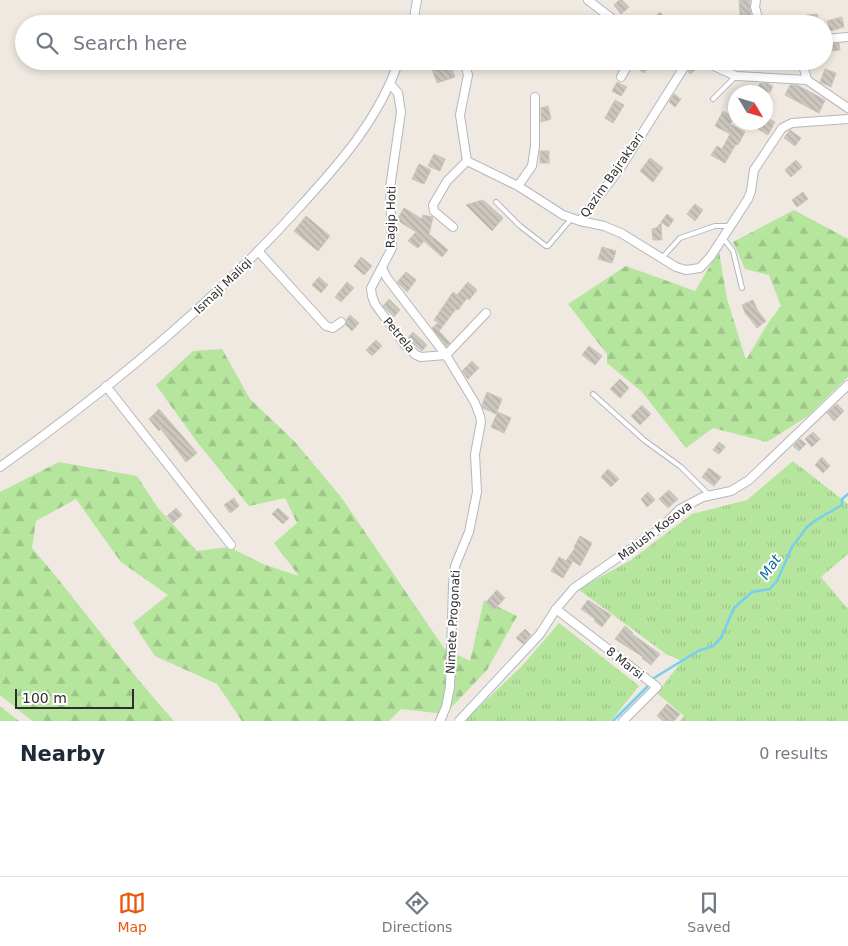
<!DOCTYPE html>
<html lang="en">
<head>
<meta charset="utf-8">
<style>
	:root { --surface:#fff; --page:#f2f2f3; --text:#1f2937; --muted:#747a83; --line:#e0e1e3; --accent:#ea580c }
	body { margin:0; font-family:"DejaVu Sans",sans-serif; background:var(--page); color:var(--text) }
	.compass { position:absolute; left:728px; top:85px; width:45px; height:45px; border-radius:50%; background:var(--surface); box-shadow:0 2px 8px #0003; rotate:128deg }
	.scale { position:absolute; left:15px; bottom:12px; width:119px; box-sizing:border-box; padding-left:5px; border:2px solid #2e2e2e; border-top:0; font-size:14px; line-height:18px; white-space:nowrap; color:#2e2e2e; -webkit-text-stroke:4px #fff; paint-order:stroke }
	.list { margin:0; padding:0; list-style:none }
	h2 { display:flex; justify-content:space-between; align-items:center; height:65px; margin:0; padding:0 20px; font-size:21px }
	h2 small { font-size:16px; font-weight:400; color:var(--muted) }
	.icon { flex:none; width:28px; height:28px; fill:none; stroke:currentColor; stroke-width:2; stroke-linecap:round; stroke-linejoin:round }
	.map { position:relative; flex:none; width:848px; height:721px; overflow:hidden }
	.search { position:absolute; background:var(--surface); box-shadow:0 2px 8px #0003; left:15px; right:15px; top:15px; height:55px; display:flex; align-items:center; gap:12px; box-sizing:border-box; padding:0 18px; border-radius:28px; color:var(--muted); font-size:19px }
	.sheet { height:155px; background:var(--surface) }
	nav { display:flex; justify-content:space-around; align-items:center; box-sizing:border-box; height:70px; border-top:1px solid var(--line); background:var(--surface); font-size:14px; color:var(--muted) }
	nav a { display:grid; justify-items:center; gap:2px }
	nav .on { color:var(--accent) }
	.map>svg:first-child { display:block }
	.grass { fill:url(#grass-tufts) }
	.forest { fill:url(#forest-firs) }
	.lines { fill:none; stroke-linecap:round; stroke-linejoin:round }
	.stream { stroke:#75cff0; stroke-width:2.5 }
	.building { fill:url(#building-back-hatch); stroke:#cbc5ba }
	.lane-casing { stroke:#b4b7c1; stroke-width:6 }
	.street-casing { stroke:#b4b7c1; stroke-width:10 }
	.lane { stroke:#fff; stroke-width:4 }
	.street { stroke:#fff; stroke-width:8 }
	.labels { text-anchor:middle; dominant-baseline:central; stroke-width:4; stroke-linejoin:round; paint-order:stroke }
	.street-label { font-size:12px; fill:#2e2e2e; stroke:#fff }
	.water-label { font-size:14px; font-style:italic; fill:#0d6fa3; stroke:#fff }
</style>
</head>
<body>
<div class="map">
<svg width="848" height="721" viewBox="0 0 848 721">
	<defs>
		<pattern id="grass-tufts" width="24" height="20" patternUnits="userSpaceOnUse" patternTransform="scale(1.25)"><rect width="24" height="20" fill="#b6e59e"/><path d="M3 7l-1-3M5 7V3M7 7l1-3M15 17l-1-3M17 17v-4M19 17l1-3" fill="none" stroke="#9dc588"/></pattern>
		<pattern id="forest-firs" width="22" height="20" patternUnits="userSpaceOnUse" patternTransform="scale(1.25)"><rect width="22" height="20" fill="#b6e59e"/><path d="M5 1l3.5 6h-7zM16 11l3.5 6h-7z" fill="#9dc588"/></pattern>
		<pattern id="building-back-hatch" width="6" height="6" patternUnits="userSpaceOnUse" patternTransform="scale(1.25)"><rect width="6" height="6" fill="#cbc7bf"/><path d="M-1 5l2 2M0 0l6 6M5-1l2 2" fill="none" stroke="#afaba4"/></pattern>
	</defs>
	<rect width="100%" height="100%" fill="#efe9e1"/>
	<g class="grass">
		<polygon points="793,461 848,504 848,554 821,577 848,609 848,721 680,721 684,716 657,693 682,661 666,654 578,589 631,560 692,514 747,500"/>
		<polygon points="559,623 639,686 611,721 464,721 522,666"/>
	</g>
	<g class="forest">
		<polygon points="794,210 848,239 848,377 808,416 767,442 713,428 686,448 642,392 607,363 607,354 568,304 626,266 695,291 719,251 727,299 746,360 768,323 781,306 769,275 745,269 733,242"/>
		<path d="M222,349L250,399L295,442L341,497L444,648L470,661L484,600L517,616L487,670L445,714L401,709L389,721H242L217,684L155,656L133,623L168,595L121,562L76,499L36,521L32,548C81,605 124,666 174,721H32L0,695V492L59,462L137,476L158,508L197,551L229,547L263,564L299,576L274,543L297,523L285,498L249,506L197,442L156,385L193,351Z"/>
		<polygon points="0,706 19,721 0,721"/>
	</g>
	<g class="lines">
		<g class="stream">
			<polyline points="654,678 698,651 713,646 721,638 734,608 752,592 770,589 777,581 792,547 807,527 816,520 842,505 842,499 848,494"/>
			<polyline points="613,721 647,687"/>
		</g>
	</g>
	<g class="building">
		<polygon points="619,0 622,0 629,7 621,14 614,5"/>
		<polygon points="739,0 750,0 750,8 751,15 740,15"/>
		<polygon points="660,12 664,17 655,24 651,20"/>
		<polygon points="817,14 818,22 808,23 807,15"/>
		<polygon points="842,17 844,27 830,31 827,21"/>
		<polygon points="839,43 840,50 827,51 826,44"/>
		<polygon points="434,61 449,61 455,77 437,83 430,63"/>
		<polygon points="638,61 652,61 644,73 634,66"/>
		<polygon points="756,61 777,61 773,70"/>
		<polygon points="694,62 698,66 691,74 688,72"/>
		<polygon points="825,69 836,73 831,87 820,82"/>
		<polygon points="617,82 627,87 621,96 612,91"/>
		<polygon points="760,83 767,83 773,86 770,92 756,92"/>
		<polygon points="790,85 797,85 825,100 819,113 785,95"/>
		<polygon points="674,94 681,99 675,107 669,102"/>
		<polygon points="615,100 624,105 613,123 605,118"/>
		<polygon points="548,106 551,119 541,122 541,108"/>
		<polygon points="723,111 734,117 730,124 745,132 738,145 736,144 725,163 711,155 717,146 722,149 730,134 715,126"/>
		<polygon points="766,117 775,122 768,135 758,129 761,122 766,122"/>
		<polygon points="790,130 801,138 795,146 784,138"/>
		<rect x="540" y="151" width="9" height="12"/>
		<polygon points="434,154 445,159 440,171 428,166"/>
		<polygon points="650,158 663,168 653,182 640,171"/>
		<polygon points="796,160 802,167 791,177 785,170"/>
		<polygon points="419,164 431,170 424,184 412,179"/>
		<polygon points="803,192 808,199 797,207 792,200"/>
		<polygon points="483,200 503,218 492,231 466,205"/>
		<polygon points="695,204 703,210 695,221 687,214"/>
		<polygon points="404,208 422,219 423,215 433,217 429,234 448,250 442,257 424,241 418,248 408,241 416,232 397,220"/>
		<polygon points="667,214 674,220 668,227 661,222"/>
		<polygon points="306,216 330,236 318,251 294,231"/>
		<polygon points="661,223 662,240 653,240 652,229 656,228"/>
		<polygon points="602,247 616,251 612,263 598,259"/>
		<polygon points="361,257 372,266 364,275 354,266"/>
		<polygon points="406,272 416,280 407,292 397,282"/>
		<polygon points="319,277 328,285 321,293 312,285"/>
		<polygon points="347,282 354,288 341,302 335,297"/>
		<polygon points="468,282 477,290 469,300 467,298 458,310 456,309 439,331 450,343 446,346 432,328 438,323 434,320 453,292 457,295"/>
		<polygon points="389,299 400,310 394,317 383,306"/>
		<polygon points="753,300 758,311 766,321 757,328 747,315 746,315 742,305"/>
		<polygon points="350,315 359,323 352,331 346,325 346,320"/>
		<polygon points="413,332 427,345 422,351 407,339"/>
		<polygon points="376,340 382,346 372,356 366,350"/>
		<polygon points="589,346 602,356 595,365 582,355"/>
		<polygon points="472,361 479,368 468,379 462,371"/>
		<polygon points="620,379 629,388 620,398 610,389"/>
		<polygon points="487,392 502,399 496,414 483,408 482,405"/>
		<polygon points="837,404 844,411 834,421 827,413"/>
		<polygon points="642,405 651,414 640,425 631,416"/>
		<polygon points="159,409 197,453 186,462 161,429 159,431 149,419"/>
		<polygon points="498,412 511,418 504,433 491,427"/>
		<polygon points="813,432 820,439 812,447 805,439"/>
		<polygon points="800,439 806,444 799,451 793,446"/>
		<polygon points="719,442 725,447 719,454 713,450"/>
		<polygon points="822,457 830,466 823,473 815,465"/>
		<polygon points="709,468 721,477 714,486 702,477"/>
		<polygon points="608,469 619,479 611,487 601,477"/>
		<polygon points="669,490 678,499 668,508 659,499"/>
		<polygon points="648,492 655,500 647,507 641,499"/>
		<polygon points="234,498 239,506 230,513 224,505"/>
		<polygon points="176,508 182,515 173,523 167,516"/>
		<polygon points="278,508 289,518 283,524 272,514"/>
		<polygon points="580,536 592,543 580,566 573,561 563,578 551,571 559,557 566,561 575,548 574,547"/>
		<polygon points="497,590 505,598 494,610 486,602"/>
		<polygon points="588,600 611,615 602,627 594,621 595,619 581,609"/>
		<polygon points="625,626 633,633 632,634 660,654 651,665 642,658 643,657 615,639"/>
		<polygon points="525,629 531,635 523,644 516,638"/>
		<polygon points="667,704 680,714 674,721 663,721 657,716"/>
	</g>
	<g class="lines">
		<g class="lane-casing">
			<g id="lane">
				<polyline points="713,99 736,76"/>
				<polyline points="496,202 520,226 546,246 548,246 571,219"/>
				<polyline points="723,238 733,251 742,288"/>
				<polyline points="662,258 680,238 715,226 731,226"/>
				<polyline points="593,394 644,440 681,467 710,496"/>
			</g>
		</g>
		<g class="street-casing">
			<g id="street">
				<polyline points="588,0 619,24"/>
				<polyline points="756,0 755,7 758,18 765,24"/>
				<polyline points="413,24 417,0"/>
				<polyline points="824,39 848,37"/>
				<polyline points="464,61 468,75 460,115 467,161 518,186 563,215 580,221 621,167 688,61"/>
				<polyline points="703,61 736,76 807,80"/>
				<polyline points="802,61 807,80 848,108"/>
				<polyline points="621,77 630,61"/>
				<polyline points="390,84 398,93 401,112 390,188 392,248 371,288 372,296 375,304 405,345 416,355 421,357 446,355 486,313"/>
				<polyline points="518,186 532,166 535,146 535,97"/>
				<polyline points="580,221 604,226 621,233 676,267 686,270 700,268 711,256 748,199 751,191 754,170 782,128 792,123 848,119"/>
				<polyline points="453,227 434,211 433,205 447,181 467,161"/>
				<polyline points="258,251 326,326 333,328 341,322"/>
				<polyline points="382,268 387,278 446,355 475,403 480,416 481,422 475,454 477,492 469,532 455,566 453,585 450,687 446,707 440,721"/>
				<polyline points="106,386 231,545"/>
				<path d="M0,467C107,391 209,307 297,210C339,164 378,121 399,61"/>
				<polyline points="556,609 657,687 623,721"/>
				<polyline points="459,721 540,634 556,609 574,588 662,527 680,509 703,497 731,491 749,480 848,385"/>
			</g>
		</g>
		<use href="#lane" class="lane"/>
		<use href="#street" class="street"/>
	</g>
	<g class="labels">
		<g class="street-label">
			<text transform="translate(612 175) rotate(-55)">Qazim Bajraktari</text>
			<text transform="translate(391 217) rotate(-89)">Ragip Hoti</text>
			<text transform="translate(223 286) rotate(-44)">Ismajl Maliqi</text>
			<text transform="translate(399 335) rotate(50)">Petrela</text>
			<text transform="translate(655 531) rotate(-37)">Malush Kosova</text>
			<text transform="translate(453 622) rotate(-87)">Nimete Progonati</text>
			<text transform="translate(625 663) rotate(38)">8 Marsi</text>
		</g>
		<g class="water-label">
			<text transform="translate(770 567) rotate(-56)">Mat</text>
		</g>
	</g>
</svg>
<svg class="compass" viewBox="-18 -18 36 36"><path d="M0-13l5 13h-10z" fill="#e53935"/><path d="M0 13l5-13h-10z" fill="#747a83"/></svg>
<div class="scale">100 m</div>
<div class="search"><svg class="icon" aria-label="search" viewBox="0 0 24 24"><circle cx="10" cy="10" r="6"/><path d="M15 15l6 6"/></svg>Search here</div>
</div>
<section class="sheet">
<h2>Nearby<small>0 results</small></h2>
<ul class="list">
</ul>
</section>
<nav>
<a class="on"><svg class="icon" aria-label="map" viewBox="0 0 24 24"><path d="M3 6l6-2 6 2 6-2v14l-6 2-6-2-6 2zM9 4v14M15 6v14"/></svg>Map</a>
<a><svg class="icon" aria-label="directions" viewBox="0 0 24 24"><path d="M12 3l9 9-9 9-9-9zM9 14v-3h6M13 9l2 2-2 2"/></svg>Directions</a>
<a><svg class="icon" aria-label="saved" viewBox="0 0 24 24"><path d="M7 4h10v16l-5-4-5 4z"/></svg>Saved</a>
</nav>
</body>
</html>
